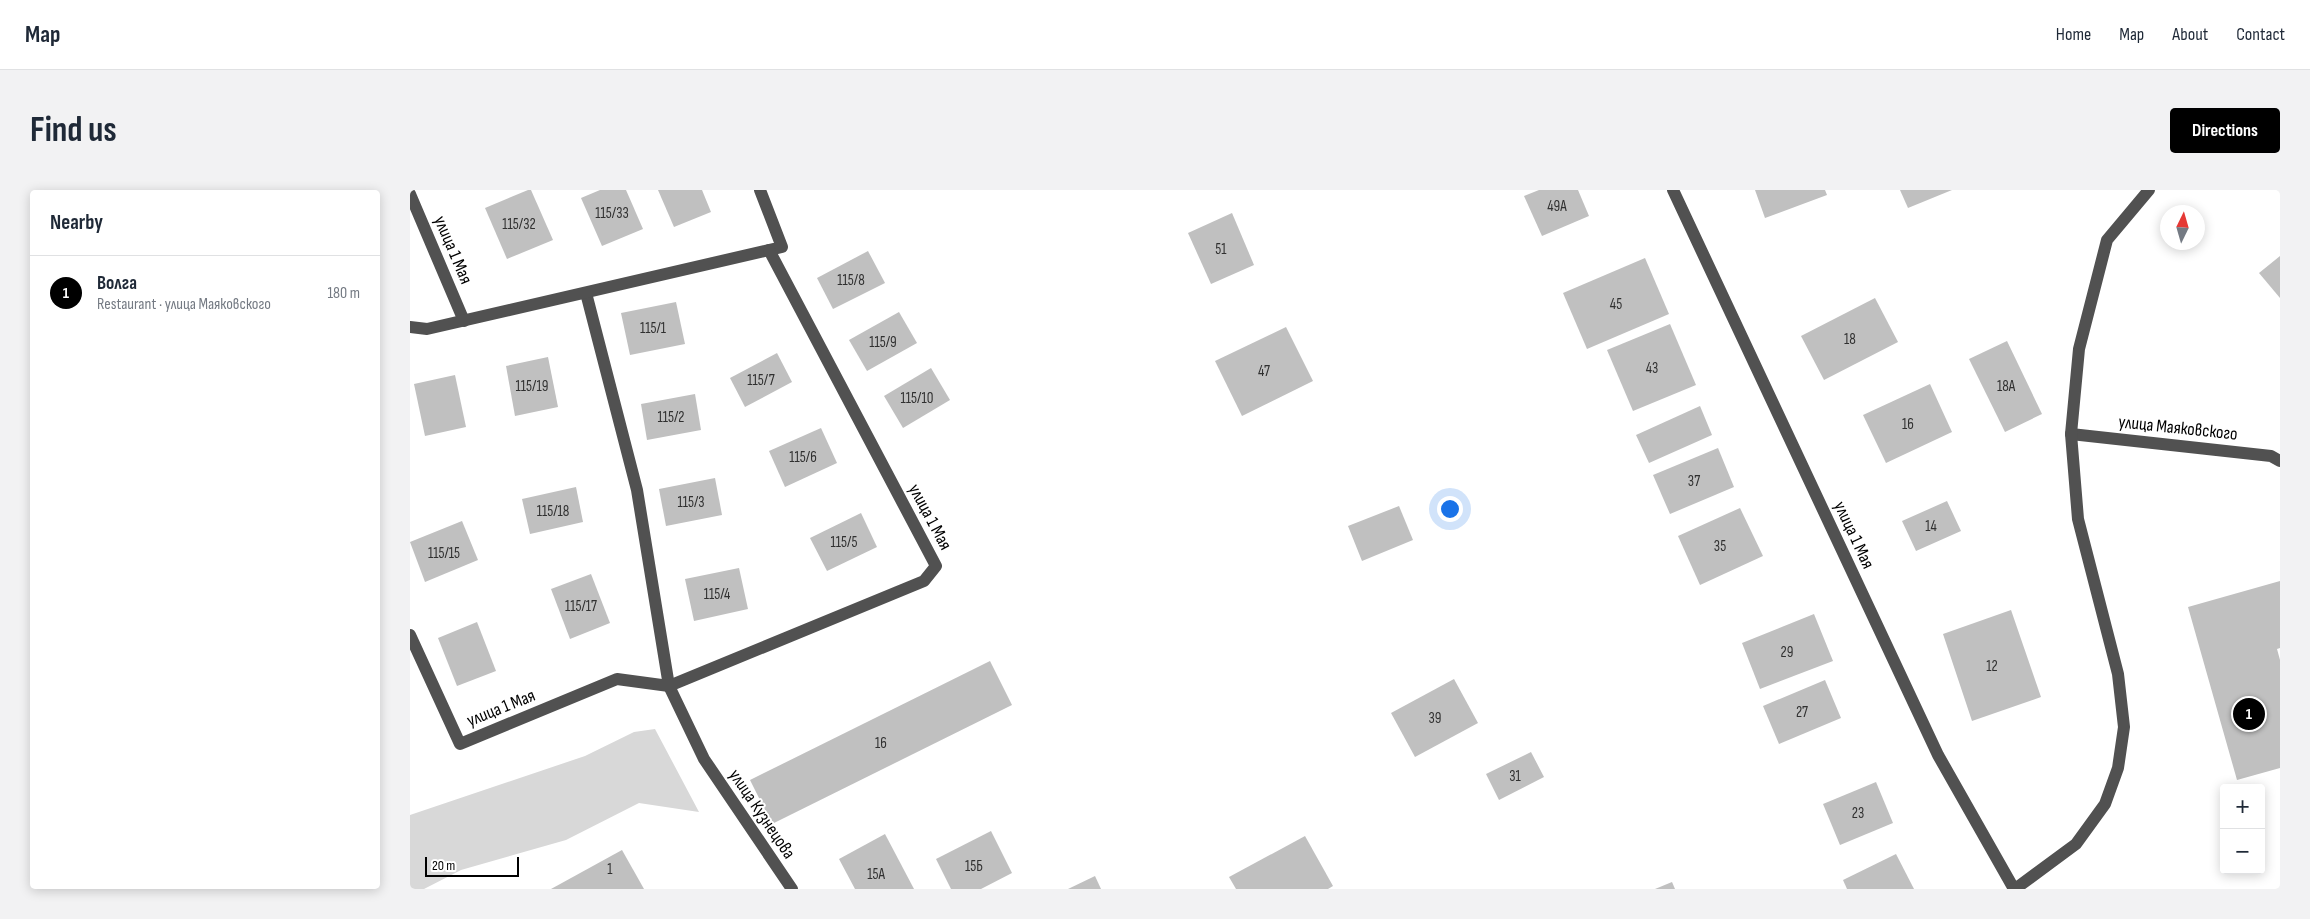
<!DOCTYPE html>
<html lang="en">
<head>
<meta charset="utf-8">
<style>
	:root { --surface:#fff; --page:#f2f2f3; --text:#1f2937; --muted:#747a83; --line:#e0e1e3; --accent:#000 }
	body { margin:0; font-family:"Sofia Sans Condensed",sans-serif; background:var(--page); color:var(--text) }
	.controls { position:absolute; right:15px; bottom:15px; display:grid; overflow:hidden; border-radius:5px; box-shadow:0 2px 12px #0003 }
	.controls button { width:45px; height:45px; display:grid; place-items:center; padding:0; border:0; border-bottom:1px solid var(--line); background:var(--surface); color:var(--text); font:25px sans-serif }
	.compass { position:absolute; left:1750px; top:15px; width:45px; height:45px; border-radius:50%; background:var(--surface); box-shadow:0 2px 12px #0003; rotate:5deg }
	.scale { position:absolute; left:15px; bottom:12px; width:94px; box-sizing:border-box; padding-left:5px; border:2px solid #000; border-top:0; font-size:14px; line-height:18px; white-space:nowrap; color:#000; -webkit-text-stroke:4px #fff; paint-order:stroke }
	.you { position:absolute; left:1039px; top:318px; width:18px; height:18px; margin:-12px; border:4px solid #fff; border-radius:50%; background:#1a73e8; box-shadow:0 0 0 8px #1a73e833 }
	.badge { display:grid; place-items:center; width:32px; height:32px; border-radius:50%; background:var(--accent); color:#fff; font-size:16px; font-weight:700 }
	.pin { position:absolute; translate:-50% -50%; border:2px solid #fff; box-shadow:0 1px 5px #0006 }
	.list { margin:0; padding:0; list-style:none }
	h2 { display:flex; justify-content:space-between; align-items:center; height:65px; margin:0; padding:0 20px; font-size:21px }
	h2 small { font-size:16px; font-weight:400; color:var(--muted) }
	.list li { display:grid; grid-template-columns:32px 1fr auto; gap:15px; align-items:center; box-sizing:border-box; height:75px; padding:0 20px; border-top:1px solid var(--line) }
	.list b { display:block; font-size:19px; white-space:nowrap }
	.list p { margin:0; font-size:16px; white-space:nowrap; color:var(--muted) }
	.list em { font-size:16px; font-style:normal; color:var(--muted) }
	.map { position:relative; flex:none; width:1870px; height:699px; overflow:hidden; border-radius:5px }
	header { display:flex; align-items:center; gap:30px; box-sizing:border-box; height:70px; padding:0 25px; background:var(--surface); border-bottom:1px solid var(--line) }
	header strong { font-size:24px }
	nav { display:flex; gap:28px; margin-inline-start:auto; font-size:18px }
	.intro { display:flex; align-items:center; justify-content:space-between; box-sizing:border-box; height:120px; padding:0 30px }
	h1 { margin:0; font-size:35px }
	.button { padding:12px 22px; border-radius:5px; background:var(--accent); color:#fff; font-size:18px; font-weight:700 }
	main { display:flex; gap:30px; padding:0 30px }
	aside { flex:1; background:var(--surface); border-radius:5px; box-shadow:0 2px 12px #0003 }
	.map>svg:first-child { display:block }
	.green { fill:#d8d8d8 }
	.building { fill:#c0c0c0 }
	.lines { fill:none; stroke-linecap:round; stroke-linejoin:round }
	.minor { stroke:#515151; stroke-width:12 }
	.labels { text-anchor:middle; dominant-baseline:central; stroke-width:4; stroke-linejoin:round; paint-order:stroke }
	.number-label { font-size:15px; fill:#303030 }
	.street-label { font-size:18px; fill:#000; stroke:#fff }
</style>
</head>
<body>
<header>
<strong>Map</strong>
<nav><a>Home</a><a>Map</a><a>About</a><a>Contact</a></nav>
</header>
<div class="intro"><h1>Find us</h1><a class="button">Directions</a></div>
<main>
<aside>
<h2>Nearby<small></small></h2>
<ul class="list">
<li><span class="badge">1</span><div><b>Волга</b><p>Restaurant · улица Маяковского</p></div><em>180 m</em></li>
</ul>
</aside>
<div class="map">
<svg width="1870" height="699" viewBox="0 0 1870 699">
	<rect width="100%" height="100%" fill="#fff"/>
	<polygon class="green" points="245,539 289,622 229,613 156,650 51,680 14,699 0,699 0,625 175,566 224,542"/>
	<g class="building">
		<polygon points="118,0 121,0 143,50 97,69 75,18"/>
		<polygon points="190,0 216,0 233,39 192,56 171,8"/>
		<polygon points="248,0 292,0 301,22 264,37"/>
		<polygon points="1129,0 1168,0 1179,26 1132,46 1114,6"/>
		<polygon points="1345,0 1415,0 1417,5 1355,28"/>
		<polygon points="1490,0 1542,0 1498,18"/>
		<polygon points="822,23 844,75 801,94 778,43"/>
		<polygon points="458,61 475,93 423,119 407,88"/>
		<polygon points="1870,66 1870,108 1849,83"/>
		<polygon points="1235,68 1259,124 1177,159 1153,103"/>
		<polygon points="1465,108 1488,152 1414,190 1391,146"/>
		<polygon points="266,112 275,154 220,165 211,123"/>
		<polygon points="489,122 507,153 457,181 439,150"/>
		<polygon points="1260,134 1286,195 1223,221 1197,160"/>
		<polygon points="876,137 903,191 832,226 805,171"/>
		<polygon points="1597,151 1632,224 1595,242 1559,169"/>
		<polygon points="367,163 382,192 335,217 320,188"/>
		<polygon points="138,167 148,217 105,226 96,176"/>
		<polygon points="521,178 540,210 493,238 474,206"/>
		<polygon points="45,185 56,237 15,246 4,194"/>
		<polygon points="1520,194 1542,242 1476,273 1453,225"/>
		<polygon points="285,204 291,240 237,250 231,214"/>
		<polygon points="1290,216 1302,245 1239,273 1226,245"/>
		<polygon points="411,238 427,273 375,297 359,261"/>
		<polygon points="1308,258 1324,297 1260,324 1243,285"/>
		<polygon points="305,288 312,325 256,336 249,299"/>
		<polygon points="166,297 173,332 120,344 112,309"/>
		<polygon points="1537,311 1551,341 1506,361 1492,331"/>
		<polygon points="989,316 1003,350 952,371 938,336"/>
		<polygon points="1330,318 1353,366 1290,395 1268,346"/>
		<polygon points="451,323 467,357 417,381 400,348"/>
		<polygon points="52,331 68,370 15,392 0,352"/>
		<polygon points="329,378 338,419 284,431 275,389"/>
		<polygon points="181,384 200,433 160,449 141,399"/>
		<polygon points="1870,391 1870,458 1867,459 1870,470 1870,578 1827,590 1778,417"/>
		<polygon points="1601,420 1631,507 1562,531 1533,444"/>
		<polygon points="1404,424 1423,471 1350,499 1332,453"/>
		<polygon points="67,432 86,481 47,496 28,448"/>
		<polygon points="580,471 602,515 362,634 340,590"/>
		<polygon points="1044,489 1068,533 1005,567 981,523"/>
		<polygon points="1415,490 1431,528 1369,554 1353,516"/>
		<polygon points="1121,562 1134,587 1089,610 1076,584"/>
		<polygon points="1466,592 1483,633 1430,655 1413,614"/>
		<polygon points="581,641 602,683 571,699 541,699 526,669"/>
		<polygon points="475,644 504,699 445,699 429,669"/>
		<polygon points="895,646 923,696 918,699 826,699 819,687"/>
		<polygon points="212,660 234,699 141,699"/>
		<polygon points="1486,664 1504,699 1437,699 1433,690"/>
		<polygon points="685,686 691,699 658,699"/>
		<polygon points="1262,692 1265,699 1245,699"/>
	</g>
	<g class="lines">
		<g class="minor">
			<polyline points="1263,0 1528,565 1604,699"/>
			<polyline points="0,4 54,131"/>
			<polyline points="176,103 227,300 259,496 294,569 382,699"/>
			<polyline points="0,137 17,139 372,57 350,0"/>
			<polyline points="1661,244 1861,266 1870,271"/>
			<polyline points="0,445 50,554 207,489 259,496 514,391 526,376 359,60"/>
			<polyline points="1605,699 1666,654 1695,614 1708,578 1714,537 1708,484 1668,329 1661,244 1669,159 1697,50 1739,0"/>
		</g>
	</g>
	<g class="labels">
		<g class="number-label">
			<text x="1147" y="16">49А</text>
			<text x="202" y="23">115/33</text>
			<text x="109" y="34">115/32</text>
			<text x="811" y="59">51</text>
			<text x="441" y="90">115/8</text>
			<text x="1206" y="114">45</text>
			<text x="243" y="138">115/1</text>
			<text x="1440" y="149">18</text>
			<text x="473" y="152">115/9</text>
			<text x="1242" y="178">43</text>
			<text x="854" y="181">47</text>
			<text x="351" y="190">115/7</text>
			<text x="122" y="196">115/19</text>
			<text x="1596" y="196">18А</text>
			<text x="507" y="208">115/10</text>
			<text x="261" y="227">115/2</text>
			<text x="1498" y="234">16</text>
			<text x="393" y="267">115/6</text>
			<text x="1284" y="291">37</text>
			<text x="281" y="312">115/3</text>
			<text x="143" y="321">115/18</text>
			<text x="1521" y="336">14</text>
			<text x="434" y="352">115/5</text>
			<text x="1310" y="356">35</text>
			<text x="34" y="363">115/15</text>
			<text x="307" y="404">115/4</text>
			<text x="171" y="416">115/17</text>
			<text x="1377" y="462">29</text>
			<text x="1582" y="476">12</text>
			<text x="1392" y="522">27</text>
			<text x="1025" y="528">39</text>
			<text x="471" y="553">16</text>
			<text x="1105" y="586">31</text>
			<text x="1448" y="623">23</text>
			<text x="564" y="676">15Б</text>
			<text x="200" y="679">1</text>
			<text x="466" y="684">15А</text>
		</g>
		<g class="street-label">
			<text transform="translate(43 60) rotate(67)">улица 1 Мая</text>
			<text transform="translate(1768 238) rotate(6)">улица Маяковского</text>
			<text transform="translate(520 327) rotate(62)">улица 1 Мая</text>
			<text transform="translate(1444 345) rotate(65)">улица 1 Мая</text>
			<text transform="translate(91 518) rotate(-22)">улица 1 Мая</text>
			<text transform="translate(352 624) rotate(56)">улица Кузнецова</text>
		</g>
	</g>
</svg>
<div class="controls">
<button>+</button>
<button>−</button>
</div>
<svg class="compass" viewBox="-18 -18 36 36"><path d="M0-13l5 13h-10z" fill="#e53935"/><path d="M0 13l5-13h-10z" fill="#747a83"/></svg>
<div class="scale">20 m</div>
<div class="you"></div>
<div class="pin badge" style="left:1839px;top:524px">1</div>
</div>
</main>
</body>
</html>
